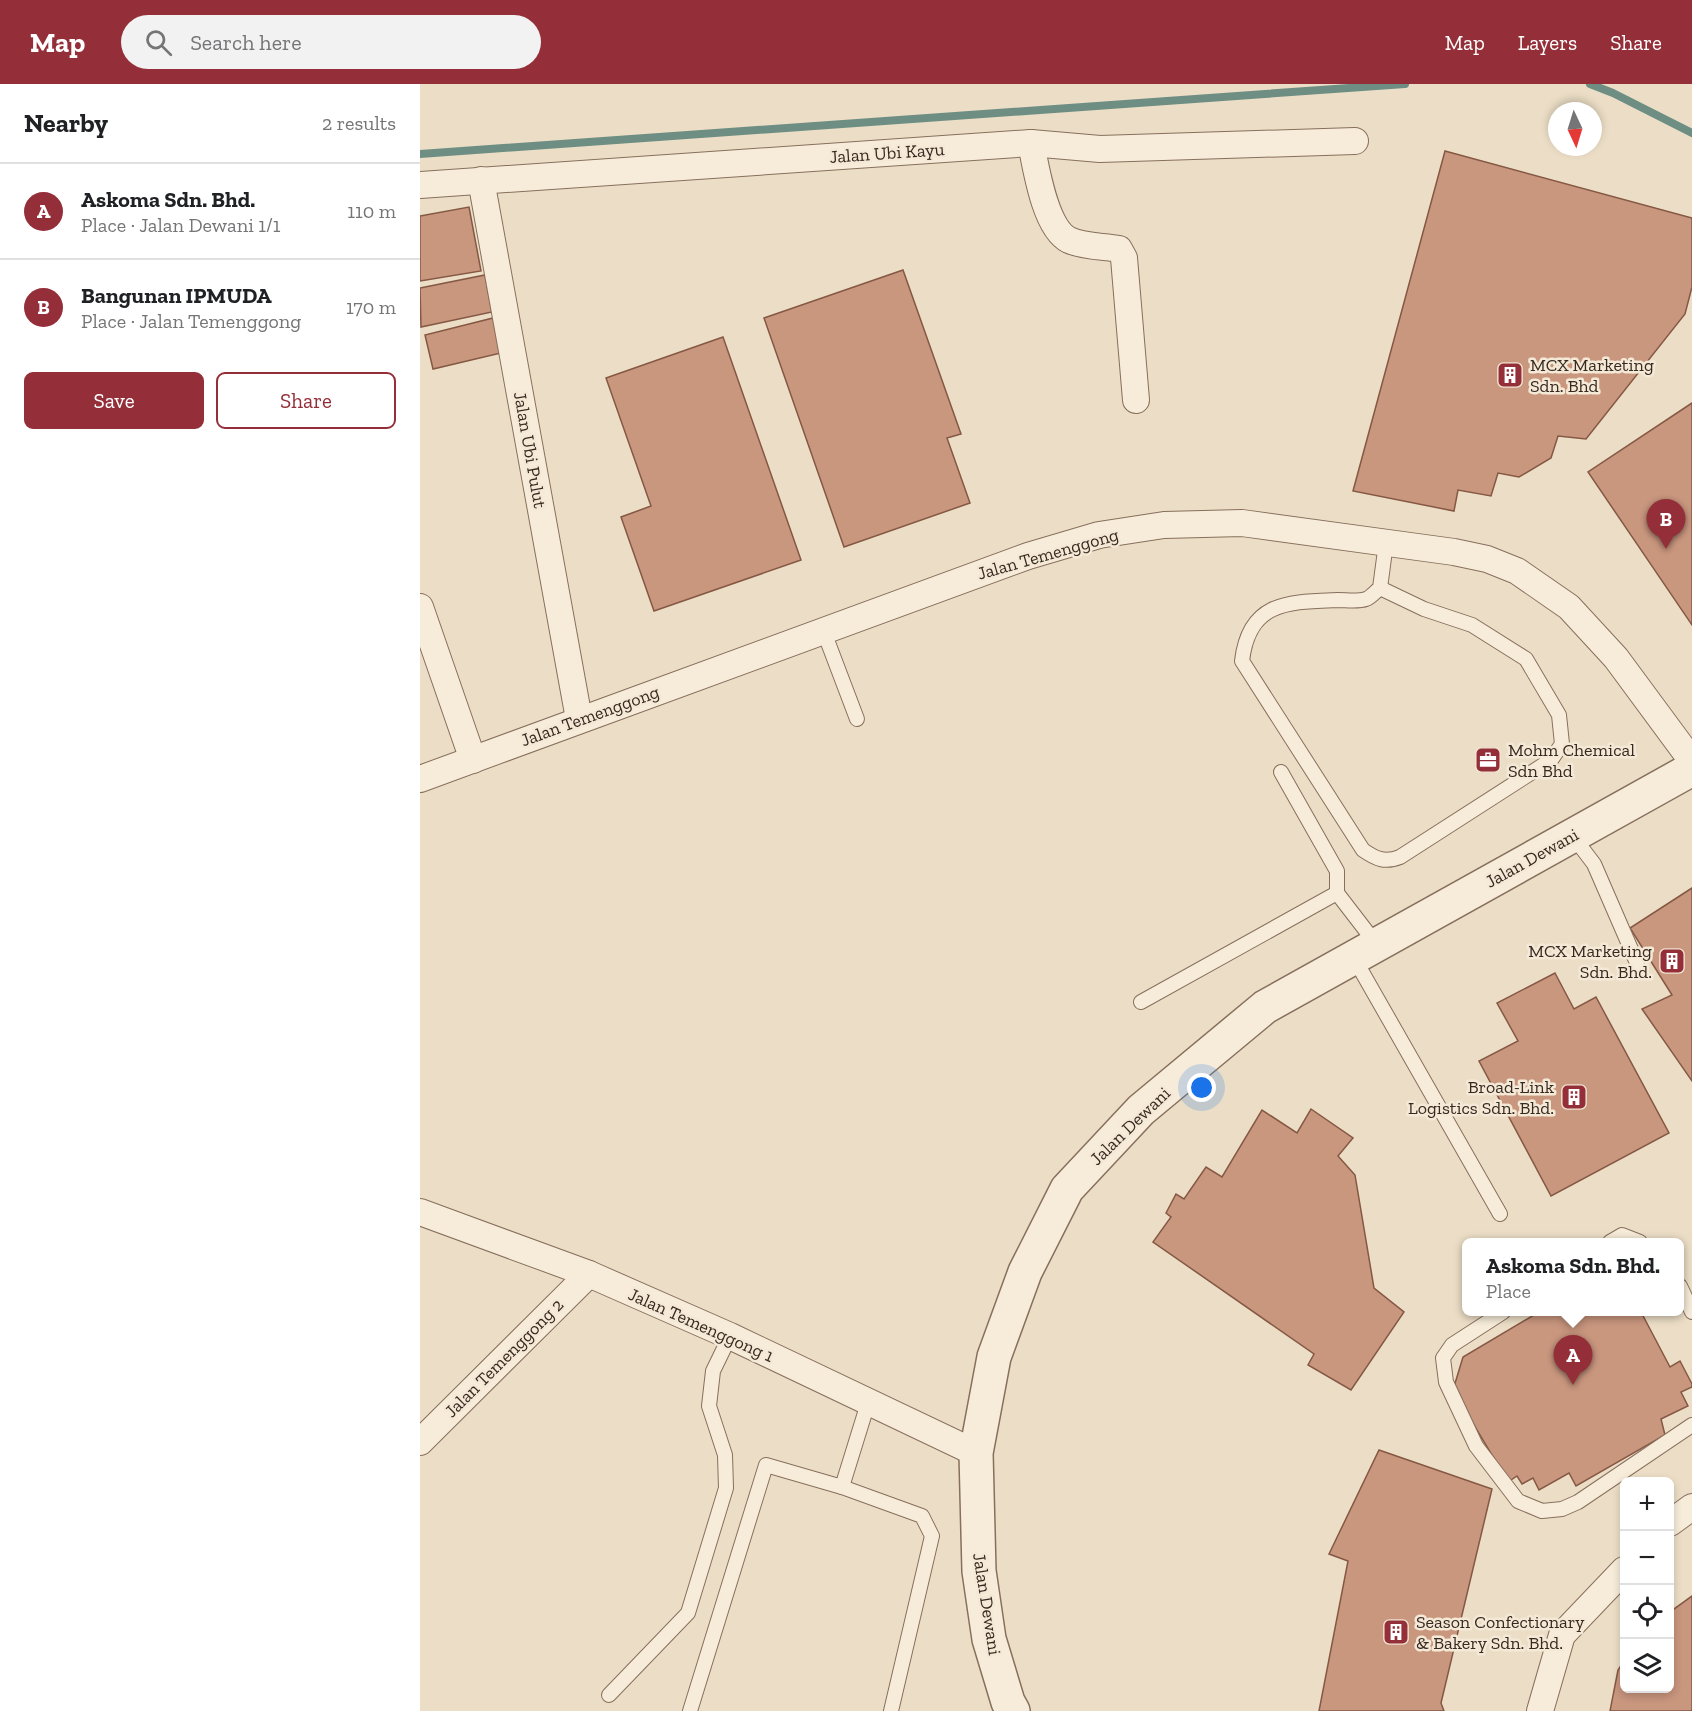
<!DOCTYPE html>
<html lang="en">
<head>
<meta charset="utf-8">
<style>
	:root { --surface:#fff; --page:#f2f2f2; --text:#202124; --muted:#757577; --line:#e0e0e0; --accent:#942f39 }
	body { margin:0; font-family:"Zilla Slab",serif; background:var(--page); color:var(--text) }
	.controls { position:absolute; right:18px; bottom:18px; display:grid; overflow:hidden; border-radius:9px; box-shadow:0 3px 9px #0003 }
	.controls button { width:54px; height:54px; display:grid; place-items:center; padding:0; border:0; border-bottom:2px solid var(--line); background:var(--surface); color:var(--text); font:30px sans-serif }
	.compass { position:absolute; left:1128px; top:18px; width:54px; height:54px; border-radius:50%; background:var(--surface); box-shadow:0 3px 9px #0003; rotate:176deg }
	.you { position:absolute; left:782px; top:1004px; width:21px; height:21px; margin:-15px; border:4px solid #fff; border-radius:50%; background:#1a73e8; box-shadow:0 0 0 9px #1a73e833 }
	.badge { display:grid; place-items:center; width:39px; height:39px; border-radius:50%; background:var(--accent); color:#fff; font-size:20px; font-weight:700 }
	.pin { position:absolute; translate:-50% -50px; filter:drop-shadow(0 2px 3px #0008) }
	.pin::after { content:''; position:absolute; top:32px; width:21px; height:18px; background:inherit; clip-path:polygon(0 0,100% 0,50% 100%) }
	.popup { position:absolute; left:1042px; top:1154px; width:222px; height:78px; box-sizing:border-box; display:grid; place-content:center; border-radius:9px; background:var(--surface); filter:drop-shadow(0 2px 4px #0005); font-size:20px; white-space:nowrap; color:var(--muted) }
	.popup b { font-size:22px; color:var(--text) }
	.popup::after { content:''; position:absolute; left:50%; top:100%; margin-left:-12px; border:12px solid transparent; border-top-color:var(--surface) }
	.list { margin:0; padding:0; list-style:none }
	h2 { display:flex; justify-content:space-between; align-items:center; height:78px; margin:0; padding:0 24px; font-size:26px }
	h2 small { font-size:20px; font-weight:400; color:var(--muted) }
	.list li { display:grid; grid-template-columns:39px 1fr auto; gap:18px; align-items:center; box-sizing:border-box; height:96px; padding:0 24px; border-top:2px solid var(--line) }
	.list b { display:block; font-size:22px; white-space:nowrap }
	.list p { margin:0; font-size:20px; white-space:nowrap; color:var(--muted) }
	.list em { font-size:20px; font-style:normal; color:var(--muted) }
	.actions { display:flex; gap:12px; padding:18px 24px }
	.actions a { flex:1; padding:14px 0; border:2px solid var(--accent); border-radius:9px; text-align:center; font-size:21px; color:var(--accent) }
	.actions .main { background:var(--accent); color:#fff }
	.icon { flex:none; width:33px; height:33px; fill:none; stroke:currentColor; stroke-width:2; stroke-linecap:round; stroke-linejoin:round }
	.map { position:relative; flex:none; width:1272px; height:1627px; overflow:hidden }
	header { display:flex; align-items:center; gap:36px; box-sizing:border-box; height:84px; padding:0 30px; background:var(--accent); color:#fff }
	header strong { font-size:28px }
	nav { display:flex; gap:33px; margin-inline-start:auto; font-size:21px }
	.search { width:420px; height:54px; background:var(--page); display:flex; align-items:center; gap:15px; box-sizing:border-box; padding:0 21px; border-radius:33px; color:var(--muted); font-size:22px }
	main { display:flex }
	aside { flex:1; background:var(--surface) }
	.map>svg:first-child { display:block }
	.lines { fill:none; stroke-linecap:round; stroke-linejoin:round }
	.stream { stroke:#6e8e84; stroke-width:8 }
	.building { fill:#c9967e; stroke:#855844; stroke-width:1.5 }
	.service-casing { stroke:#876f5d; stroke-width:16 }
	.minor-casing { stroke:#876f5d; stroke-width:28 }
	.tertiary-casing { stroke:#876f5d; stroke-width:36 }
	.service { stroke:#f7ecd9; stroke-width:14 }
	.minor { stroke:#f7ecd9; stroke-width:26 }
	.tertiary { stroke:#f7ecd9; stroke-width:33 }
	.labels { text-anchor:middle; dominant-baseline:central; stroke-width:5; stroke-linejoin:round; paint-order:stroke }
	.street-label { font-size:18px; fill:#382920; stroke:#f4e9d6 }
	.poi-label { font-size:18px; fill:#382920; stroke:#f4e9d6; text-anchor:start }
</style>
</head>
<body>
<header>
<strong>Map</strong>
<div class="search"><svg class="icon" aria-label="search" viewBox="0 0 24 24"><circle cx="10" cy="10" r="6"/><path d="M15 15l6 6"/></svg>Search here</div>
<nav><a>Map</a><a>Layers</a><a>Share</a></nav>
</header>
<main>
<aside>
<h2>Nearby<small>2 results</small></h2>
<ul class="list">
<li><span class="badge">A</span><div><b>Askoma Sdn. Bhd.</b><p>Place · Jalan Dewani 1/1</p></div><em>110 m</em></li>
<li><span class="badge">B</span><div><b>Bangunan IPMUDA</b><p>Place · Jalan Temenggong</p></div><em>170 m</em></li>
</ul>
<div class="actions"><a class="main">Save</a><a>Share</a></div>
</aside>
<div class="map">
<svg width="1272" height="1627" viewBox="0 0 1272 1627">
	<rect width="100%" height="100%" fill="#ecdec6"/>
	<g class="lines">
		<g class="stream">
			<polyline points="1170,0 1193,9 1272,49"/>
			<polyline points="0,70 985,0"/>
		</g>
	</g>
	<g class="building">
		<polygon points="1025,67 1272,134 1272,203 1265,230 1166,355 1138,352 1131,374 1099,393 1078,389 1071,412 1038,406 1034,427 933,407"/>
		<polygon points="49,123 61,187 0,197 0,132"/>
		<polygon points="483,186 541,350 527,354 550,419 424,463 344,234"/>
		<polygon points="65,191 72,228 1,243 0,204"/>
		<polygon points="73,234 81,269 13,285 5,251"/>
		<polygon points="303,253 381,476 234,527 201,433 231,422 186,294"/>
		<polygon points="1272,319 1272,541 1168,388"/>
		<polygon points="1272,804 1272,997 1222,925 1252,911 1210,844"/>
		<polygon points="1135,889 1154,925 1176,913 1249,1049 1131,1112 1059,977 1098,957 1077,919"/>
		<polygon points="891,1025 933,1054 918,1072 935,1091 954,1204 984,1228 931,1306 888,1281 894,1270 733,1158 751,1133 746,1129 756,1110 764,1115 786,1083 802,1093 842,1026 877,1049"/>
		<polygon points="1119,1228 1221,1228 1250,1283 1260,1277 1272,1300 1272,1303 1261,1308 1268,1322 1241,1335 1245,1351 1156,1402 1149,1389 1119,1406 1113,1394 1102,1400 1097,1392 1088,1398 1033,1306 1043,1273"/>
		<polygon points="959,1366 1072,1405 1021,1619 1024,1627 899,1627 928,1477 909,1470"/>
		<polygon points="1272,1512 1272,1627 1190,1627 1198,1586 1204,1577 1204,1604 1250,1604 1250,1528"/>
	</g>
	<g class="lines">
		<g class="service-casing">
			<g id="service">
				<path d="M960,504L1004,525L1052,541L1106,575L1139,631L1142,660L1131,676L980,773C965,779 956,775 943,766L822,577C829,517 868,518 918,516C926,516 938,518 946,515C950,514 956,507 960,504L966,459"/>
				<polyline points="404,548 437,635"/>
				<polyline points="861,688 917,787 917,809 947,848 955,862"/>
				<polyline points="1152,751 1174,780 1217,879"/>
				<polyline points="934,874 1080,1130"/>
				<polyline points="721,918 917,809"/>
				<polyline points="1190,1158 1202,1151 1220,1158"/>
				<polyline points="1260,1202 1272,1228"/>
				<polyline points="1083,1228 1032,1261 1023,1274 1026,1298 1056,1362 1098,1417 1122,1427 1142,1425 1158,1418 1272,1341"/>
				<polyline points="422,1403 502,1432 512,1452 471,1627"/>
				<polyline points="189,1611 268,1529 306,1404 305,1371 289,1322 293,1287 310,1252"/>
				<polyline points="270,1627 346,1381 422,1403 448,1319"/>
			</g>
		</g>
		<g class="minor-casing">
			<g id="minor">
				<path d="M611,59C616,84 625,144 649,156C664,163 684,162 699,165L704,174L716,316"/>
				<polyline points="61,96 159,635"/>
				<polyline points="0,101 611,59 680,65 935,57"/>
				<polyline points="0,523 53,676"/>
				<polyline points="0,695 608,472 679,451 744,441 822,439 1034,468 1067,475 1097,487 1149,523 1196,574 1272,677"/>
				<polyline points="0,1128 169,1190 310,1252 556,1369"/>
				<polyline points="0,1358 169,1190"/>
				<polyline points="1250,1439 1272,1423"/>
				<polyline points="1120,1627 1142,1551 1204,1486"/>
			</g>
		</g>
		<g class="tertiary-casing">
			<polyline id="tertiary" points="593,1627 588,1618 569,1555 559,1487 556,1369 574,1273 605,1188 647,1105 721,1026 845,923 1272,685"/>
		</g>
		<use href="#service" class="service"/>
		<use href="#minor" class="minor"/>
		<use href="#tertiary" class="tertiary"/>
	</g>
	<defs>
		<g id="building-square" transform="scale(1.35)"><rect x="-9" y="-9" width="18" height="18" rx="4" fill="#942f39" stroke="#f4e9d6"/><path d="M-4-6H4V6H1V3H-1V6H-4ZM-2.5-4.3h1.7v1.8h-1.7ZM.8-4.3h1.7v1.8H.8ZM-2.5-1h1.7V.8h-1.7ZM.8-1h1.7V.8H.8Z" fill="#fff"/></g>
		<g id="office-square" transform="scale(1.35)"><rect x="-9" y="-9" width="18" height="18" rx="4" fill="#942f39" stroke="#f4e9d6"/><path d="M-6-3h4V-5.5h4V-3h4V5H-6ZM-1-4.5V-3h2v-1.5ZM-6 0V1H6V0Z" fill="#fff"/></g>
	</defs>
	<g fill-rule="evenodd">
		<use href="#building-square" x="1090" y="291"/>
		<use href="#office-square" x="1068" y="676"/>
		<use href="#building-square" x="1252" y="877"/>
		<use href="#building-square" x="1154" y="1013"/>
		<use href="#building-square" x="976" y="1548"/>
	</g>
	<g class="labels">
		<g class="street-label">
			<text transform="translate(467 69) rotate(-4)">Jalan Ubi Kayu</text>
			<text transform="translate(110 366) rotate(80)">Jalan Ubi Pulut</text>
			<text transform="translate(628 470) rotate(-16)">Jalan Temenggong</text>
			<text transform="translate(170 632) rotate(-20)">Jalan Temenggong</text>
			<text transform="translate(1112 774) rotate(-29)">Jalan Dewani</text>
			<text transform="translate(710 1042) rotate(-44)">Jalan Dewani</text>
			<text transform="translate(281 1241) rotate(24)">Jalan Temenggong 1</text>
			<text transform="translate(84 1274) rotate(-45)">Jalan Temenggong 2</text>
			<text transform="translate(567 1520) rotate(81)">Jalan Dewani</text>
		</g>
		<g class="poi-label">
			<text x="1110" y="281">MCX Marketing<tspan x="1110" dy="21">Sdn. Bhd</tspan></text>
			<text x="1088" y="666">Mohm Chemical<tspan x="1088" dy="21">Sdn Bhd</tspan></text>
			<text x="1232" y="867" text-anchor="end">MCX Marketing<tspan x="1232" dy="21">Sdn. Bhd.</tspan></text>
			<text x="1134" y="1003" text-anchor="end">Broad-Link<tspan x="1134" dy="21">Logistics Sdn. Bhd.</tspan></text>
			<text x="996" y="1538">Season Confectionary<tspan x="996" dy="21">&amp; Bakery Sdn. Bhd.</tspan></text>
		</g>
	</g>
</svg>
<div class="controls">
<button>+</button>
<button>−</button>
<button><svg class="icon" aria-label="locate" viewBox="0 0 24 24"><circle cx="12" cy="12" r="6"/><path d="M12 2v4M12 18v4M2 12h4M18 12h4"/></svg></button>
<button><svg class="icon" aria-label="layers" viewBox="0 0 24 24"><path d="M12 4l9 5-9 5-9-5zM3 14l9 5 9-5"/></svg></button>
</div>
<svg class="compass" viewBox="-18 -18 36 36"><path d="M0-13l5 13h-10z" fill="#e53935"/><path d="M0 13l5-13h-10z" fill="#757577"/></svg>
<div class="you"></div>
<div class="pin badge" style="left:1153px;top:1301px">A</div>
<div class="popup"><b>Askoma Sdn. Bhd.</b>Place</div>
<div class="pin badge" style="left:1246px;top:465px">B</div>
</div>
</main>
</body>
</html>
